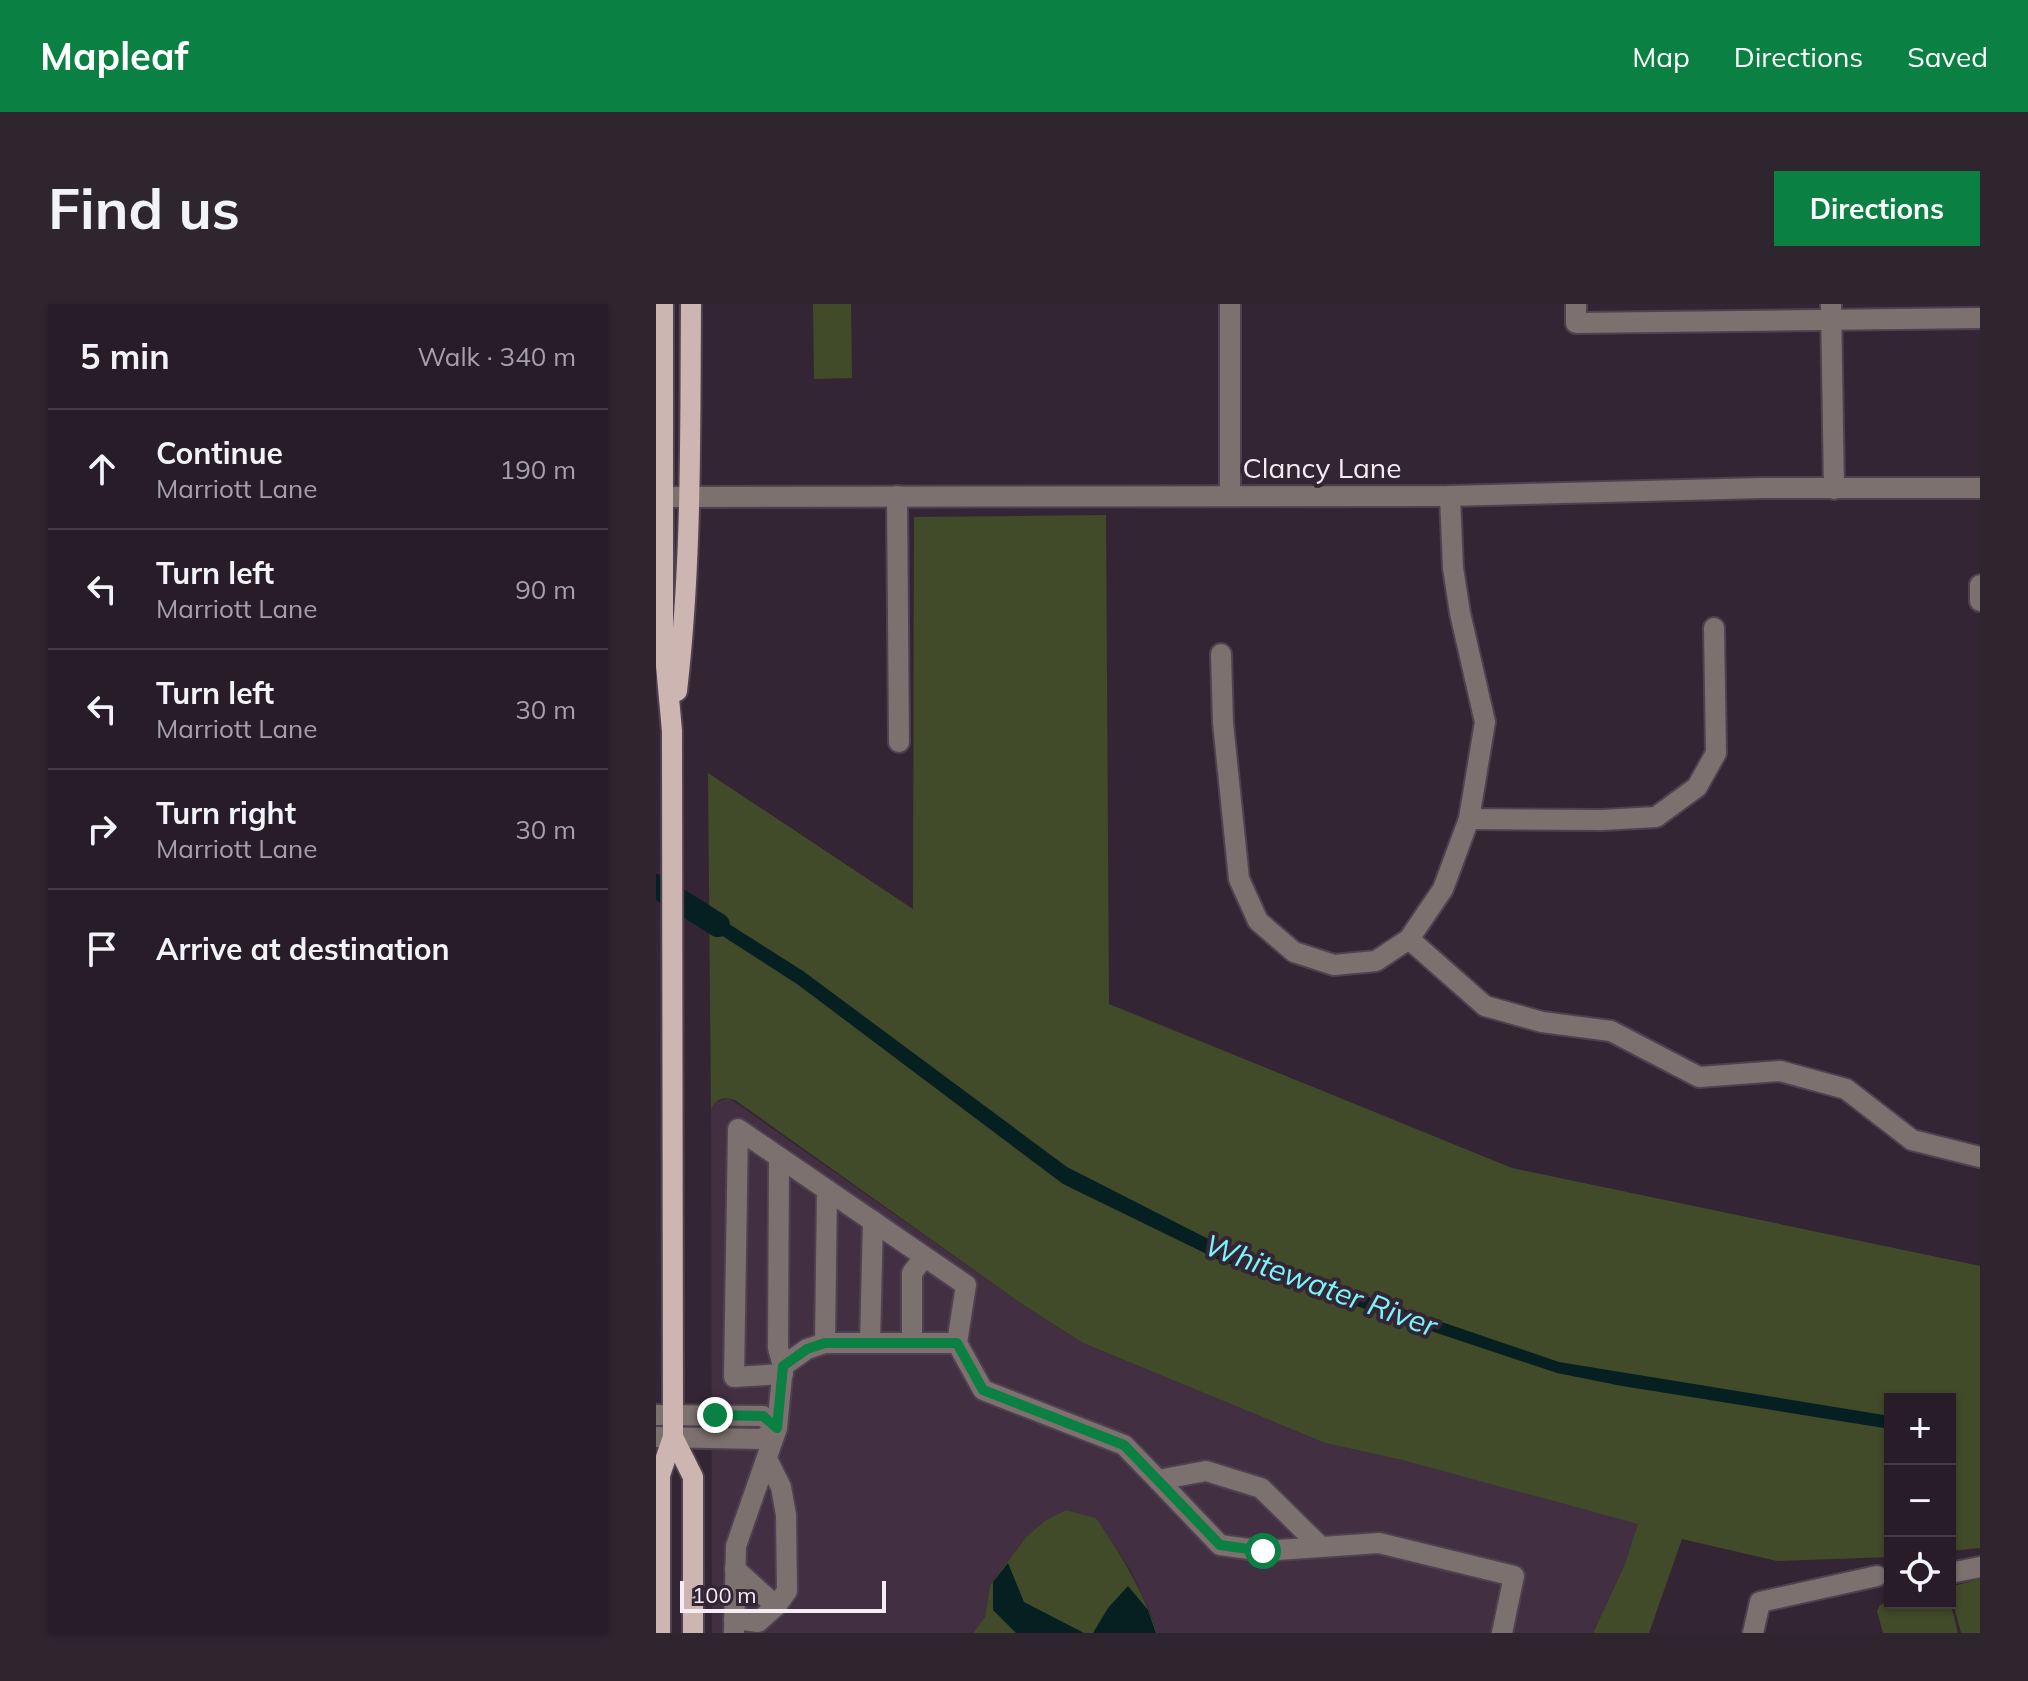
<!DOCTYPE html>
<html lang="en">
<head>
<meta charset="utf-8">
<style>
	:root { --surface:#271c27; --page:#2f252f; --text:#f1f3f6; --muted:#a4a1a7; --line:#433a44; --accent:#0b8043 }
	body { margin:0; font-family:Mulish,sans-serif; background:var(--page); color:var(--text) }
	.controls { position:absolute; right:24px; bottom:24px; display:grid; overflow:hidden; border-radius:0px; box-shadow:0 2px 6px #0004 }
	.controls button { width:72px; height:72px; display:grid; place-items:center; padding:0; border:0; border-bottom:2px solid var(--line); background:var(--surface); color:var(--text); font:40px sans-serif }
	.scale { position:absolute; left:24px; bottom:20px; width:206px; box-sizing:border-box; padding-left:8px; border:4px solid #f5ecf5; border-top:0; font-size:22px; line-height:28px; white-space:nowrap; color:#f5ecf5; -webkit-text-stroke:6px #342534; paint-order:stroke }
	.stop { position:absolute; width:24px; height:24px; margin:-18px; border:6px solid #0b8043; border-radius:50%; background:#fff }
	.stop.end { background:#0b8043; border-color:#fff; box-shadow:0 2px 8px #0008 }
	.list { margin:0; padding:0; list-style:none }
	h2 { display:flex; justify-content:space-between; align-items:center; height:104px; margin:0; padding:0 32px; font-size:34px }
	h2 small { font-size:26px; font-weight:400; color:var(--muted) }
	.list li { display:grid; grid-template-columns:52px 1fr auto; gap:24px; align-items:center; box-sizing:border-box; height:120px; padding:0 32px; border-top:2px solid var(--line) }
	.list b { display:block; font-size:30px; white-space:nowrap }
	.list p { margin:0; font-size:26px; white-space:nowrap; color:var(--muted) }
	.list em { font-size:26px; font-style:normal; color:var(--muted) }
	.icon { flex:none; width:44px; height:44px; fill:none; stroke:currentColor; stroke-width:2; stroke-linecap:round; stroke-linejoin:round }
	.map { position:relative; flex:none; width:1324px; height:1329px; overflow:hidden; border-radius:0px }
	header { display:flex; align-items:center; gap:48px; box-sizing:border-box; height:112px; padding:0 40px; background:var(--accent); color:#fff }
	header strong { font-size:38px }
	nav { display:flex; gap:44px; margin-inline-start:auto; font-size:28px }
	.intro { display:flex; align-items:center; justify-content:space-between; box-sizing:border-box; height:192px; padding:0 48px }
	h1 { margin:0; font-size:56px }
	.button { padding:20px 36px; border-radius:0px; background:var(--accent); color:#fff; font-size:28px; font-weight:700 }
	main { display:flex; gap:48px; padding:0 48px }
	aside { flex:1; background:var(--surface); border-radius:0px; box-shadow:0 2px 6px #0004 }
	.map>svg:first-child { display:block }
	.built { fill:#422f42 }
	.green { fill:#414b2a }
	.water { fill:#062022 }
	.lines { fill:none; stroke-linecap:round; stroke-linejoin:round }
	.river { stroke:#062022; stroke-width:24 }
	.minor-casing { stroke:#4f414f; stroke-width:24 }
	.major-casing { stroke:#4f414f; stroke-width:24 }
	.minor { stroke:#7c716e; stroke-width:20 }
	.major { stroke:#cdb6b1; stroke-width:20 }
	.route { stroke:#0b8043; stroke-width:10 }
	.labels { text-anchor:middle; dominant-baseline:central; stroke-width:8; stroke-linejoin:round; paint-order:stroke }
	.street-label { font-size:28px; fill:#f5ecf5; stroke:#342534 }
	.water-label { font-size:30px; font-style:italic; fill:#79f5fe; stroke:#342534 }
</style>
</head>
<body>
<header>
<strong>Mapleaf</strong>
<nav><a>Map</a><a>Directions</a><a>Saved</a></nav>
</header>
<div class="intro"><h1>Find us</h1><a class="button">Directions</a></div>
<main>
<aside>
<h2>5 min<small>Walk · 340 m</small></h2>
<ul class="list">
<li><svg class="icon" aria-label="ahead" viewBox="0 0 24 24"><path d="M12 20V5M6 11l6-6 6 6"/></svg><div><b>Continue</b><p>Marriott Lane</p></div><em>190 m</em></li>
<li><svg class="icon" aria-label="left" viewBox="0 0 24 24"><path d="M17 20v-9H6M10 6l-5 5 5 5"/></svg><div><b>Turn left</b><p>Marriott Lane</p></div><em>90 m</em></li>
<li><svg class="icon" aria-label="left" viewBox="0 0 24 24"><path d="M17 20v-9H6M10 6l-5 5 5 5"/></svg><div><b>Turn left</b><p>Marriott Lane</p></div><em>30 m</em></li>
<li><svg class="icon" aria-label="right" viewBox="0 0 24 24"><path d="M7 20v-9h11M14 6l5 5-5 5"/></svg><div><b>Turn right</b><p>Marriott Lane</p></div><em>30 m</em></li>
<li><svg class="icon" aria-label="arrive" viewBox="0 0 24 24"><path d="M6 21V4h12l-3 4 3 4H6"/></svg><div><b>Arrive at destination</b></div></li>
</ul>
</aside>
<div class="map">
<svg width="1324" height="1329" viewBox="0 0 1324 1329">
	<rect width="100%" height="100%" fill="#342534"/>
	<polygon class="built" points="73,794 366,1000 427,1039 669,1139 746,1156 983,1220 969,1260 937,1329 501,1329 493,1305 475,1267 440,1214 410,1206 390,1216 370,1233 334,1280 329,1313 317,1329 56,1329 55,806 57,799"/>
	<g class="green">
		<polygon points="157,0 195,0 196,74 158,75"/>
		<path d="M450,211L453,700L856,864L1324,962V1244L1294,1247V1095H1234V1253L1121,1257L1026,1235L993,1329H937L969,1260L982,1220L746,1156L669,1139L427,1039L366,1000L79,796C68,792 59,795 55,806L52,469L257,605L258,213Z"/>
		<path d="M410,1206L440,1214C465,1251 487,1286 501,1329H317L329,1313L334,1281L370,1233L390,1216Z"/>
		<polygon points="1324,1275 1324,1329 1305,1329 1294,1287 1297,1282"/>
		<polygon points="1294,1297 1302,1329 1227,1329 1221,1307 1224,1301 1234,1298 1294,1299"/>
	</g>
	<g class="water">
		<polygon points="37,597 147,667 411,863 572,945 903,1058 1234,1112 1234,1125 966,1082 901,1069 565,957 407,880 141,680 37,613"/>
		<polygon points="352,1259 368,1298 428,1329 360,1329 337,1306 337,1278"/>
		<polygon points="472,1282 492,1306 500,1329 437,1329 452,1304"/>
	</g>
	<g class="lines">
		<polyline class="river" points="0,582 62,621"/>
		<g class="minor-casing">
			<g id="minor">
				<polyline points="574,0 574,191"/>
				<polyline points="920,0 920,19 1324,14"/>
				<polyline points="1175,0 1178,185"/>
				<polyline points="241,192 243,438"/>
				<polyline points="7,193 794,192 1106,184 1324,184"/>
				<polyline points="1324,281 1324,297"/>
				<polyline points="565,350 567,419 583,575 602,617 638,648 678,661 720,657 753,635 787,585 813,515 829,418 804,309 797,264 794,192"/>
				<polyline points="813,515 946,516 1000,513 1041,483 1060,449 1058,324"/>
				<polyline points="753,635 829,702 886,718 955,727 1043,773 1124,767 1190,785 1256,836 1324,853"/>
				<polyline points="123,853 122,1044 127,1062"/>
				<polyline points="169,1039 171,886"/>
				<polyline points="214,1039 217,917"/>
				<polyline points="256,1039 256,969 268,953"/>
				<polyline points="127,1070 78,1073 82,825 310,981 301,1039"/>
				<polyline points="0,1111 107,1112 121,1124"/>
				<polyline points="0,1133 106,1135 121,1124"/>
				<polyline points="502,1176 564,1241 607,1247 665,1243"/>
				<polyline points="79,1265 120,1302"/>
				<polyline points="1294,1269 1324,1263"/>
				<polyline points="78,1315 102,1318 120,1302 131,1287 130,1211 125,1183 111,1155"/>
				<polyline points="78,1329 80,1242 121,1124 127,1062 151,1045 169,1039 301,1039 327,1086 468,1141 502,1176 550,1167 605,1184 665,1243 723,1239 858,1272 846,1329"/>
				<polyline points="1097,1329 1104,1298 1221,1272"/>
			</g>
		</g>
		<g class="major-casing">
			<g id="major">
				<path d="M21,387C36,258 34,129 35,0"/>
				<polyline points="17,1133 37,1173 37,1329"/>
				<polyline points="4,1329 4,1171 17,1133 16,427 7,329 7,0"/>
			</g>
		</g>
		<use href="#minor" class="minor"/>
		<use href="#major" class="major"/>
	</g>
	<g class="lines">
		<polyline class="route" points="59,1111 107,1112 121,1124 127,1062 151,1045 169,1039 301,1039 327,1086 468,1141 564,1241 607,1247"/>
	</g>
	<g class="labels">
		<g class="street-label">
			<text x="666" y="163">Clancy Lane</text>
		</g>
		<g class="water-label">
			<text transform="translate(665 981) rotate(20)">Whitewater River</text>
		</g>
	</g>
</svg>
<div class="controls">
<button>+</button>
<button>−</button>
<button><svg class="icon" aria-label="locate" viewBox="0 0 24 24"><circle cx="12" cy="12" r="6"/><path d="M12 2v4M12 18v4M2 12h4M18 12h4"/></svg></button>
</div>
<div class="scale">100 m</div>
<div class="stop" style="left:607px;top:1247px"></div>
<div class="stop end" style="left:59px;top:1111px"></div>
</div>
</main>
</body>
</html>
